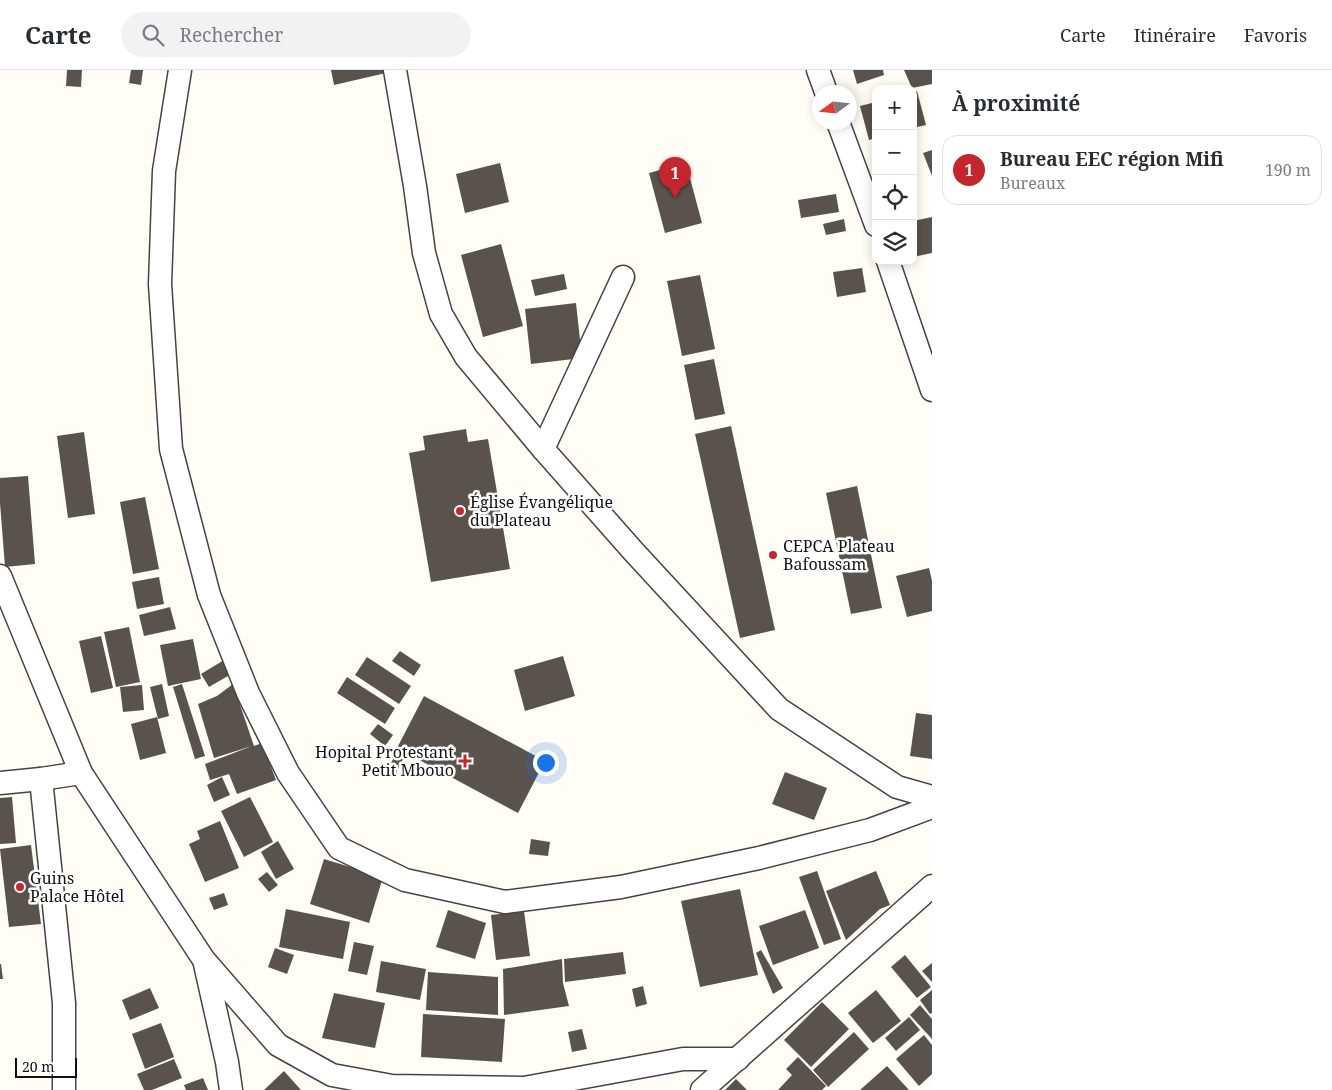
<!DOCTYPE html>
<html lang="fr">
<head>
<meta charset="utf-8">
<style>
	:root { --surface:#fff; --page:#f2f2f3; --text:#2b2b33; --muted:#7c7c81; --line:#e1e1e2; --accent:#c4262e }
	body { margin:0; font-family:"Noto Serif",serif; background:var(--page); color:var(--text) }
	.controls { position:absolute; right:15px; top:15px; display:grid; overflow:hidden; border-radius:10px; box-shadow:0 2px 12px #0003 }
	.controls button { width:45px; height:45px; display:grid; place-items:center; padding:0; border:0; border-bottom:1px solid var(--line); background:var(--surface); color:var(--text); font:25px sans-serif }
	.compass { position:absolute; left:812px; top:15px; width:45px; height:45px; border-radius:50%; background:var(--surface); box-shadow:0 2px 12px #0003; rotate:255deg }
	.scale { position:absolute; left:15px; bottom:12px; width:62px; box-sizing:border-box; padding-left:5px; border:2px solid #111; border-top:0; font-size:14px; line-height:18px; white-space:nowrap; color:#111; -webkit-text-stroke:4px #fff; paint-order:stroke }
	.you { position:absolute; left:545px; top:692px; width:18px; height:18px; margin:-12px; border:4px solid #fff; border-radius:50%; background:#1a73e8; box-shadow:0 0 0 8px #1a73e833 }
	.badge { display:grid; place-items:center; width:32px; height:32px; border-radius:50%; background:var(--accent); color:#fff; font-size:16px; font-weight:700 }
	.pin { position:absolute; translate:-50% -41px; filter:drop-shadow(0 1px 2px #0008) }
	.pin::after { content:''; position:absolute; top:26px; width:18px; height:15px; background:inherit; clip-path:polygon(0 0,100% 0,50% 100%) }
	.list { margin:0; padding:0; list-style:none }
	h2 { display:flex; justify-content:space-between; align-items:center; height:65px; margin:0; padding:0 20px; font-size:21px }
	h2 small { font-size:16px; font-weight:400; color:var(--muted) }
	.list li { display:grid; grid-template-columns:32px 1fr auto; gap:15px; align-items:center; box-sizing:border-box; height:70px; margin:0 10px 10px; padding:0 10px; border:1px solid var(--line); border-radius:15px }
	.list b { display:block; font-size:19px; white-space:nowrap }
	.list p { margin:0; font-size:16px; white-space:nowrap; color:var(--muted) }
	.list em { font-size:16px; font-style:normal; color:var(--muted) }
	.icon { flex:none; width:28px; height:28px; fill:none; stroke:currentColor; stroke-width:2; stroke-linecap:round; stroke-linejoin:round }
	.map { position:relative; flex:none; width:932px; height:1020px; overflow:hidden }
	header { display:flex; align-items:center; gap:30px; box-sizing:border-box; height:70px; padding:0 25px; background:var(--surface); border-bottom:1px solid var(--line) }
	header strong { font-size:24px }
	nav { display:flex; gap:28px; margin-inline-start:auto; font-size:18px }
	.search { width:350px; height:45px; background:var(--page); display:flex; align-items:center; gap:12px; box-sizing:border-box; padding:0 18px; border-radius:28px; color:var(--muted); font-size:19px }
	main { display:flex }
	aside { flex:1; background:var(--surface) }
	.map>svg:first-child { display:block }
	.building { fill:#5a524d }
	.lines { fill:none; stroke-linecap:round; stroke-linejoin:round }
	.minor-casing { stroke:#444; stroke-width:25 }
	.minor { stroke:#fff; stroke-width:22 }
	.poi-dot { fill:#c4262e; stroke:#fff; stroke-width:2 }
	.labels { text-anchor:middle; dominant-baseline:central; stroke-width:5; stroke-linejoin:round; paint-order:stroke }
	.poi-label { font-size:16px; fill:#111; stroke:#fff; text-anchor:start }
</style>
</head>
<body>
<header>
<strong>Carte</strong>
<div class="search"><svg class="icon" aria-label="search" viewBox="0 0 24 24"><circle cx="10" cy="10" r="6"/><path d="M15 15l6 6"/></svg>Rechercher</div>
<nav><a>Carte</a><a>Itinéraire</a><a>Favoris</a></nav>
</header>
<main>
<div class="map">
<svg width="932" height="1020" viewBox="0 0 932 1020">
	<rect width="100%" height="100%" fill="#fffdf5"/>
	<g class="building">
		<polygon points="67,0 82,0 81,17 66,16"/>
		<polygon points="131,0 143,0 141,15 129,13"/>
		<polygon points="331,0 385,0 386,3 334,15"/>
		<polygon points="853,0 883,0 884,5 857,14"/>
		<polygon points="904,0 932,0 932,14 912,18"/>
		<polygon points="917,21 926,55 913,58 913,22"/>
		<polygon points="876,32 876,68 869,70 860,36"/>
		<polygon points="932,80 932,106 923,83"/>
		<polygon points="500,93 509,132 465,143 456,104"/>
		<polygon points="686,93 702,153 665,163 649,103"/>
		<polygon points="836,124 839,142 801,148 798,130"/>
		<polygon points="932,147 932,183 913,187 913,151"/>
		<polygon points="844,149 846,161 826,165 823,154"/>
		<polygon points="501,174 523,256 483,267 461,185"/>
		<polygon points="862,198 866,222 837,227 833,202"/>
		<polygon points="564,204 567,219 535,226 531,210"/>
		<polygon points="700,205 715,279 682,286 667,211"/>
		<polygon points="576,233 582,288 531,294 525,239"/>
		<polygon points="714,289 725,344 695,350 684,295"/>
		<polygon points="731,356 775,560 740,568 695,364"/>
		<polygon points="466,359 468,372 488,369 510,499 431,512 409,383 425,380 423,366"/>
		<polygon points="84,362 95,444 68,448 57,366"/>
		<polygon points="28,406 35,494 5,497 0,433 0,408"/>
		<polygon points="857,416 882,538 851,544 826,423"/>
		<polygon points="145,427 159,499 133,504 120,432"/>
		<polygon points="929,498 932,511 932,541 907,547 896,506"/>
		<polygon points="159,507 164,534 137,539 132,512"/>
		<polygon points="170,537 176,559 144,566 139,545"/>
		<polygon points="129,557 140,612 116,617 104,562"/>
		<polygon points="101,566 113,618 91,623 79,571"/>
		<polygon points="193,569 201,609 168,616 160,575"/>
		<polygon points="400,581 421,595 414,606 392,591"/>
		<polygon points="563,586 575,626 525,641 514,600"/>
		<polygon points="367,587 411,616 399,634 355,605"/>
		<polygon points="224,590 233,603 209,617 201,604"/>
		<polygon points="347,607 395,638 385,654 337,623"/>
		<polygon points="162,614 169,646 158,649 150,617"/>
		<polygon points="182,614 205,686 195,689 173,617"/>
		<polygon points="233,614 254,676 262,673 276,710 237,724 229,704 210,710 205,694 252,676 214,688 198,634 217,626"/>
		<polygon points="142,615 144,640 123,642 120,617"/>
		<polygon points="424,626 545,691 518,743 397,678"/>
		<polygon points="916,643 932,645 932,689 910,686"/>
		<polygon points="157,647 166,683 140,690 131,654"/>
		<polygon points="378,654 393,665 385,676 370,664"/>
		<polygon points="395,685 403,689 395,705 387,701"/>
		<polygon points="785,702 827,718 814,750 772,734"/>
		<polygon points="222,707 230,725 214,732 207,715"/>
		<polygon points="12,727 16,773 0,774 0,728"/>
		<polygon points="250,727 273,772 244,787 221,741"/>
		<polygon points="220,751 239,798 205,812 189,774 200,769 197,761"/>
		<polygon points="531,769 550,772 548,786 529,784"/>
		<polygon points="278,771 294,799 276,809 261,782"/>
		<polygon points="31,775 41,854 9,857 0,779"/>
		<polygon points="324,789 383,807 369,853 310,834"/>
		<polygon points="817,801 841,869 824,875 799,807"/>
		<polygon points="876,801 890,835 880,839 846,870 826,821"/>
		<polygon points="267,802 278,815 269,822 258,809"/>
		<polygon points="740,819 758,905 700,917 681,831"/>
		<polygon points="224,823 228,835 214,840 209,828"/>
		<polygon points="286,839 350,852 343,889 279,877"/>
		<polygon points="448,840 486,853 475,889 436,877"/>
		<polygon points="805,840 819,878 773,895 759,856"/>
		<polygon points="524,841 530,886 496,890 491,845"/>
		<polygon points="354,872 374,876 367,905 348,901"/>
		<polygon points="275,878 294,885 287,904 268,897"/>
		<polygon points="761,880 783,918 773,924 756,883"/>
		<polygon points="623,882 626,904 565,912 564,889"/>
		<polygon points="905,885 931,917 917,928 891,897"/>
		<polygon points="562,889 563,913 569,936 504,945 503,899"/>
		<polygon points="381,891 426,899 420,930 376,922"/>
		<polygon points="932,893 932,912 922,901"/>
		<polygon points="0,894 1,894 3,909 0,909"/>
		<polygon points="428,902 498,907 498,945 426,940"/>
		<polygon points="643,916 647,934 636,937 632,919"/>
		<polygon points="150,918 159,938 130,950 122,930"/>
		<polygon points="876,920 901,951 873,973 848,943"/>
		<polygon points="932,920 932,943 930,944 920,930"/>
		<polygon points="334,923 385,933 375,978 322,968"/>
		<polygon points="822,932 849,959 811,997 784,970"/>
		<polygon points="920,935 932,949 932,969 910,945"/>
		<polygon points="423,944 505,949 502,992 421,987"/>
		<polygon points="909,947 920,960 896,981 885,968"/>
		<polygon points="161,953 174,987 145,999 132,964"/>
		<polygon points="582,959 587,979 572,982 568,962"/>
		<polygon points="854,962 869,979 828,1017 813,1000"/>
		<polygon points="924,965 932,975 932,1004 919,1016 896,989"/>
		<polygon points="798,987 826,1016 822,1020 778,1020 792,1005 786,999"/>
		<polygon points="174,989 182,1008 152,1020 144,1020 137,1004"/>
		<polygon points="887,996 909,1020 860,1020"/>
		<polygon points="284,1001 301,1020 264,1020"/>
		<polygon points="203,1008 208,1020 186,1020 184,1015"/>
		<polygon points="736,1009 747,1020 725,1020"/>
	</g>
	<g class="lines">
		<g class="minor-casing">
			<g id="minor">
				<polyline points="180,0 164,101 160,214 171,379 209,525 248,623 288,703 339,778 405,810 505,832 621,817 759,788 870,760 932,737"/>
				<polyline points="395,0 415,116 424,183 441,244 466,287 543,379 634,482 779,639 897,717 932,727"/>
				<polyline points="818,0 826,22"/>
				<polyline points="838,52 876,155"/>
				<polyline points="888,191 932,320"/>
				<polyline points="543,379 623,207"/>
				<polyline points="0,506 81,703 204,890 278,975 332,1005 392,1016 524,1018 683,989 738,989"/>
				<polyline points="41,709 64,933 64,1020"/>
				<polyline points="0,713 41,709 81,703"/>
				<polyline points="205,894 227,992 231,1020"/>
				<polyline points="702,1020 932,816"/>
			</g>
		</g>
		<use href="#minor" class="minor"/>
	</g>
	<g class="poi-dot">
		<circle cx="460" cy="441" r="5"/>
		<circle cx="773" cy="485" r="5"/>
		<path d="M462.5 683.5h5v5h5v5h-5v5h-5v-5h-5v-5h5z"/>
		<circle cx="20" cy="817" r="5"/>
	</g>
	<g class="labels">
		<g class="poi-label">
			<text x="470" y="432">Église Évangélique<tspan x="470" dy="18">du Plateau</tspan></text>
			<text x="783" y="476">CEPCA Plateau<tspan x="783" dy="18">Bafoussam</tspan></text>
			<text x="454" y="682" text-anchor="end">Hopital Protestant<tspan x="454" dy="18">Petit Mbouo</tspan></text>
			<text x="30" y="808">Guins<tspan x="30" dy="18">Palace Hôtel</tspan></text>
		</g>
	</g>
</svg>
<div class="controls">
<button>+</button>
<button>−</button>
<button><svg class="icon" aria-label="locate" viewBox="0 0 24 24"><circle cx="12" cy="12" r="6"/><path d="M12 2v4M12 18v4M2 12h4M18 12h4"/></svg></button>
<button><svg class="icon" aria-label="layers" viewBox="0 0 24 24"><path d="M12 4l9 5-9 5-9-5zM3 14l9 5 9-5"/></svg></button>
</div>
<svg class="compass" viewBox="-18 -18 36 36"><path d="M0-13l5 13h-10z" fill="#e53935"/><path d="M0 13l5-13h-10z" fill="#7c7c81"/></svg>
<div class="scale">20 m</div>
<div class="you"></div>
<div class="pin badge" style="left:675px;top:128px">1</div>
</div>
<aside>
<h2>À proximité<small></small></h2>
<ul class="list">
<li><span class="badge">1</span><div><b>Bureau EEC région Mifi</b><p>Bureaux</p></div><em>190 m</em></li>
</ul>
</aside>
</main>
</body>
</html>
